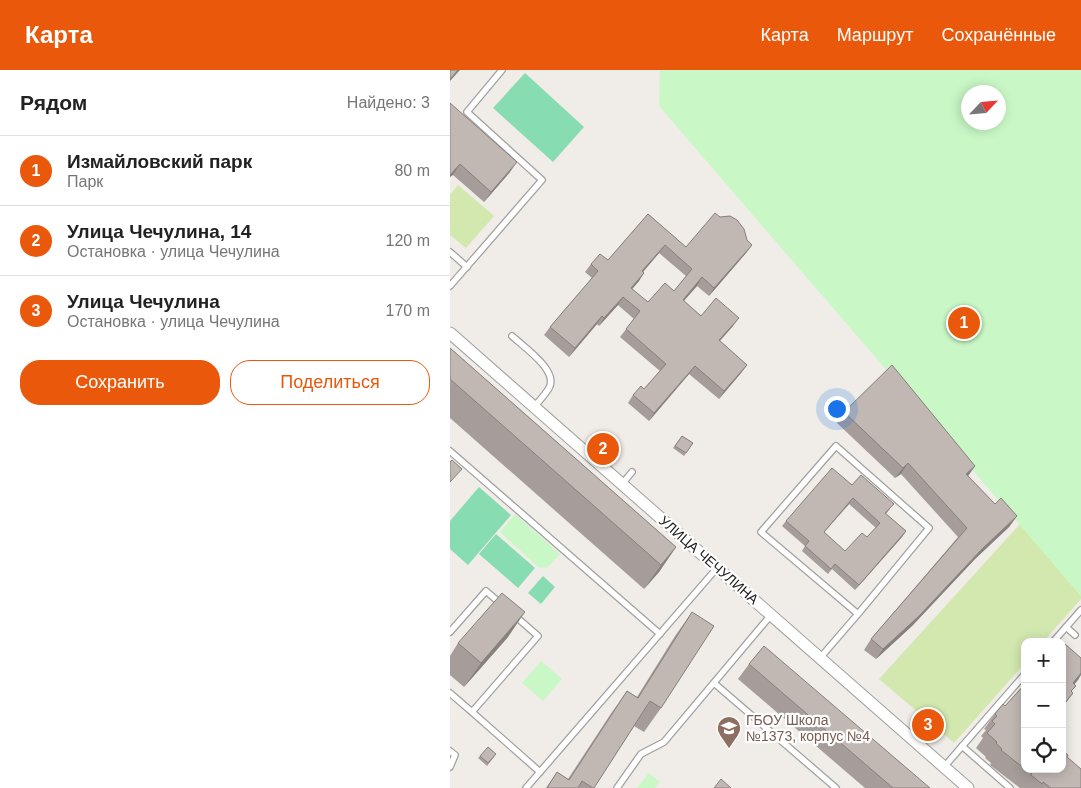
<!DOCTYPE html>
<html lang="ru">
<head>
<meta charset="utf-8">
<style>
	:root { --surface:#fff; --page:#f2f2f2; --text:#222; --muted:#767676; --line:#e0e0e0; --accent:#ea580c }
	body { margin:0; font-family:Helvetica,sans-serif; background:var(--page); color:var(--text) }
	.controls { position:absolute; right:15px; bottom:15px; display:grid; overflow:hidden; border-radius:10px; box-shadow:0 2px 12px #0003 }
	.controls button { width:45px; height:45px; display:grid; place-items:center; padding:0; border:0; border-bottom:1px solid var(--line); background:var(--surface); color:var(--text); font:25px sans-serif }
	.compass { position:absolute; left:511px; top:15px; width:45px; height:45px; border-radius:50%; background:var(--surface); box-shadow:0 2px 12px #0003; rotate:64deg }
	.you { position:absolute; left:386px; top:338px; width:18px; height:18px; margin:-12px; border:4px solid #fff; border-radius:50%; background:#1a73e8; box-shadow:0 0 0 8px #1a73e833 }
	.badge { display:grid; place-items:center; width:32px; height:32px; border-radius:50%; background:var(--accent); color:#fff; font-size:16px; font-weight:700 }
	.pin { position:absolute; translate:-50% -50%; border:2px solid #fff; box-shadow:0 1px 5px #0006 }
	.list { margin:0; padding:0; list-style:none }
	h2 { display:flex; justify-content:space-between; align-items:center; height:65px; margin:0; padding:0 20px; font-size:21px }
	h2 small { font-size:16px; font-weight:400; color:var(--muted) }
	.list li { display:grid; grid-template-columns:32px 1fr auto; gap:15px; align-items:center; box-sizing:border-box; height:70px; padding:0 20px; border-top:1px solid var(--line) }
	.list b { display:block; font-size:19px; white-space:nowrap }
	.list p { margin:0; font-size:16px; white-space:nowrap; color:var(--muted) }
	.list em { font-size:16px; font-style:normal; color:var(--muted) }
	.actions { display:flex; gap:10px; padding:15px 20px }
	.actions a { flex:1; padding:11px 0; border:1px solid var(--accent); border-radius:20px; text-align:center; font-size:18px; color:var(--accent) }
	.actions .main { background:var(--accent); color:#fff }
	.icon { flex:none; width:28px; height:28px; fill:none; stroke:currentColor; stroke-width:2; stroke-linecap:round; stroke-linejoin:round }
	.map { position:relative; flex:none; width:631px; height:718px; overflow:hidden }
	header { display:flex; align-items:center; gap:30px; box-sizing:border-box; height:70px; padding:0 25px; background:var(--accent); color:#fff }
	header strong { font-size:24px }
	nav { display:flex; gap:28px; margin-inline-start:auto; font-size:18px }
	main { display:flex }
	aside { flex:1; background:var(--surface) }
	.map>svg:first-child { display:block }
	.grass { fill:#d2e8af }
	.park { fill:#c9f8c6; fill-rule:evenodd }
	.pitch { fill:#88dcb1 }
	.lines { fill:none; stroke-linecap:round; stroke-linejoin:round }
	.lane-casing { stroke:#a1a1a1; stroke-width:8 }
	.street-casing { stroke:#a1a1a1; stroke-width:13 }
	.lane { stroke:#fff; stroke-width:5.5 }
	.street { stroke:#fff; stroke-width:11 }
	.wall { fill:#a69d9a; fill-rule:evenodd }
	.shaded-wall { fill:#87807d }
	.building { fill:#c1b7b3; stroke:#87807d; fill-rule:evenodd }
	.labels { text-anchor:middle; dominant-baseline:central; stroke-width:4.5; stroke-linejoin:round; paint-order:stroke }
	.street-label { font-size:14px; fill:#202020; stroke:#fff }
	.education-label { font-size:14px; fill:#785e54; stroke:#fff; text-anchor:start }
</style>
</head>
<body>
<header>
<strong>Карта</strong>
<nav><a>Карта</a><a>Маршрут</a><a>Сохранённые</a></nav>
</header>
<main>
<aside>
<h2>Рядом<small>Найдено: 3</small></h2>
<ul class="list">
<li><span class="badge">1</span><div><b>Измайловский парк</b><p>Парк</p></div><em>80 m</em></li>
<li><span class="badge">2</span><div><b>Улица Чечулина, 14</b><p>Остановка · улица Чечулина</p></div><em>120 m</em></li>
<li><span class="badge">3</span><div><b>Улица Чечулина</b><p>Остановка · улица Чечулина</p></div><em>170 m</em></li>
</ul>
<div class="actions"><a class="main">Сохранить</a><a>Поделиться</a></div>
</aside>
<div class="map">
<svg width="631" height="718" viewBox="0 0 631 718">
	<rect width="100%" height="100%" fill="#f0ece7"/>
	<g class="grass">
		<polygon points="8,115 44,146 16,178 0,165 0,125"/>
		<polygon points="570,454 631,526 631,529 593,572 575,572 575,593 504,673 429,609"/>
	</g>
	<g class="park">
		<path d="M210,0H631V526L209,36ZM518,22H548V52H518Z"/>
		<polygon points="65,444 110,484 97,498 88,497 50,462"/>
		<polygon points="91,591 112,609 93,631 72,613"/>
		<polygon points="199,703 210,712 205,718 187,718"/>
	</g>
	<g class="pitch">
		<polygon points="75,3 134,57 103,92 43,38"/>
		<polygon points="29,417 61,445 18,495 0,479 0,451"/>
		<polygon points="46,464 85,498 68,518 29,484"/>
		<polygon points="93,506 105,517 91,534 78,523"/>
	</g>
	<g class="lines">
		<g class="lane-casing">
			<g id="lane">
				<polyline points="0,182 17,197"/>
				<polyline points="0,216 92,110 17,42 52,0"/>
				<path d="M62,266C74,277 109,301 99,318C95,325 89,331 84,337"/>
				<polyline points="0,381 210,564"/>
				<polyline points="172,414 182,402"/>
				<polyline points="616,557 625,565"/>
				<polyline points="0,562 36,521 51,534"/>
				<polyline points="603,572 631,540"/>
				<polyline points="370,588 408,544 311,462 386,376 479,458 408,544"/>
				<polyline points="264,613 386,718"/>
				<polyline points="0,623 22,642 88,566 64,545"/>
				<polyline points="22,642 90,702"/>
				<polyline points="512,676 560,718"/>
				<polyline points="0,681 5,685 0,697"/>
				<polyline points="494,697 575,604"/>
				<polyline points="76,718 267,498"/>
				<polyline points="167,718 191,684 214,672 321,545"/>
			</g>
		</g>
		<g class="street-casing">
			<polyline id="street" points="0,263 518,718"/>
		</g>
		<use href="#lane" class="lane"/>
		<use href="#street" class="street"/>
	</g>
	<g class="wall">
		<polygon points="0,33 60,102 34,132 3,105"/>
		<path d="M198,144L236,177L297,170L302,175L296,183L259,226L247,216L234,231L251,246L283,256L270,271L297,295L291,303L269,329L239,304L199,351L178,333L183,325L194,319L210,301L170,267L184,249L168,235L149,256L147,254L119,287L94,265L100,257L142,208L135,202L141,194L158,190ZM209,183L236,206L224,221L198,232L182,219L189,211L193,202Z"/>
		<polygon points="0,278 226,477 209,502 194,519 0,348"/>
		<polygon points="394,342 525,396 518,406 545,434 567,446 559,457 525,489 462,556 426,589 414,580 421,569 508,467 451,404 445,408 387,353"/>
		<polygon points="232,366 243,373 234,386 223,378"/>
		<path d="M402,415L440,439L436,444L456,461L452,467L405,520L382,499L378,504L352,481L355,476L332,456L336,451ZM399,434L426,458L417,467L395,481L374,462Z"/>
		<polygon points="242,542 211,638 194,662 184,656 144,718 96,718 107,702 118,709 160,645 177,621 187,627 225,566"/>
		<polygon points="58,567 14,617 0,605 0,586 8,573"/>
		<polygon points="299,594 480,718 415,718 288,609"/>
		<polygon points="575,612 575,699 612,699 617,687 631,718 570,718 540,695 541,693 535,688 536,687 526,678 533,668 531,666 536,660 534,659 545,644 555,636 572,617"/>
		<polygon points="30,686 44,687 37,696 28,688"/>
	</g>
	<g class="shaded-wall">
		<polygon points="8,0 10,0 0,11 0,9"/>
		<polygon points="67,92 60,102 34,132 41,122"/>
		<polygon points="10,94 3,105 0,107 0,105"/>
		<polygon points="215,175 209,183 187,209 192,201"/>
		<polygon points="302,175 296,183 259,226 264,218"/>
		<polygon points="194,203 189,211 176,226 181,218"/>
		<polygon points="252,207 247,216 227,238 233,230"/>
		<polygon points="173,227 168,235 149,256 154,248"/>
		<polygon points="152,246 147,254 119,287 125,278"/>
		<polygon points="289,248 283,256 263,278 269,270"/>
		<polygon points="297,295 291,303 269,329 274,321"/>
		<polygon points="245,296 239,304 199,351 204,343"/>
		<polygon points="458,393 451,404 445,408 453,398"/>
		<polygon points="525,396 518,406 516,404"/>
		<polygon points="403,428 399,434 370,467 374,462"/>
		<polygon points="567,446 559,457 525,489 462,556 426,589 433,579 532,479"/>
		<polygon points="456,461 452,467 405,520 409,515"/>
		<polygon points="226,477 209,502 194,519 211,495"/>
		<polygon points="75,542 58,567 14,617 31,593"/>
		<polygon points="631,603 631,605 628,610 613,628 623,613"/>
		<polygon points="623,623 612,638 612,636"/>
	</g>
	<g class="building">
		<polygon points="0,0 8,0 0,9"/>
		<polygon points="0,33 67,92 41,122 10,94 0,105"/>
		<path d="M265,143L270,147L280,146L287,150L294,159L297,170L302,175L264,218L252,207L233,230L251,246L266,228L289,248L269,270L297,295L274,321L245,296L204,343L183,325L191,316L194,319L216,294L176,259L190,241L173,227L154,248L152,246L125,278L100,257L148,201L141,194L150,184L158,190L198,144L236,177ZM215,175L242,199L224,221L215,213L198,232L181,218L194,203L192,201Z"/>
		<polygon points="0,278 226,477 211,495 0,309"/>
		<polygon points="442,295 525,396 516,404 545,434 551,428 567,446 532,479 469,546 433,579 421,569 517,458 458,393 453,398 394,342"/>
		<polygon points="232,366 243,373 236,383 225,376"/>
		<polygon points="2,390 12,399 0,412 0,392"/>
		<path d="M382,398L402,415L411,405L444,434L435,443L456,461L409,515L385,494L381,499L355,476L359,471L336,451ZM403,428L430,453L417,467L412,463L395,481L374,462Z"/>
		<polygon points="52,523 75,542 31,593 8,573"/>
		<polygon points="242,542 264,556 211,638 200,631 144,718 143,718 132,711 128,718 97,718 107,702 119,710 177,621 188,628"/>
		<polygon points="615,574 631,588 631,603 623,613 626,616 621,621 623,623 614,634 612,632 612,577"/>
		<polygon points="314,576 480,718 443,718 299,594"/>
		<polygon points="575,614 575,699 551,680 552,679 546,673 547,672 537,663 545,654 542,651 547,646 545,644 553,634 555,636"/>
		<polygon points="38,677 46,684 38,693 30,686"/>
		<polygon points="612,680 618,685 617,687 631,699 631,718 601,718 593,712 592,714 581,705 582,704 576,699 612,699"/>
		<polygon points="271,709 281,718 264,718"/>
	</g>
	<defs>
		<g id="school-pin" transform="scale(1.25)"><path d="M0 17L-7.5 6A9.5 9.5 0 1 1 7.5 6Z" fill="#8d6e63" stroke="#fff"/><path d="M0-5L7-2L0 1L-7-2ZM-4 1L0 2.5L4 1V4Q0 6-4 4Z" fill="#fff"/></g>
	</defs>
	<g fill-rule="evenodd">
		<use href="#school-pin" x="279" y="658"/>
	</g>
	<g class="labels">
		<g class="street-label">
			<text transform="translate(259 490) rotate(41)">УЛИЦА ЧЕЧУЛИНА</text>
		</g>
		<g class="education-label">
			<text x="296" y="650">ГБОУ Школа<tspan x="296" dy="16">№1373, корпус №4</tspan></text>
		</g>
	</g>
</svg>
<div class="controls">
<button>+</button>
<button>−</button>
<button><svg class="icon" aria-label="locate" viewBox="0 0 24 24"><circle cx="12" cy="12" r="6"/><path d="M12 2v4M12 18v4M2 12h4M18 12h4"/></svg></button>
</div>
<svg class="compass" viewBox="-18 -18 36 36"><path d="M0-13l5 13h-10z" fill="#e53935"/><path d="M0 13l5-13h-10z" fill="#767676"/></svg>
<div class="you"></div>
<div class="pin badge" style="left:514px;top:253px">1</div>
<div class="pin badge" style="left:153px;top:379px">2</div>
<div class="pin badge" style="left:478px;top:655px">3</div>
</div>
</main>
</body>
</html>
